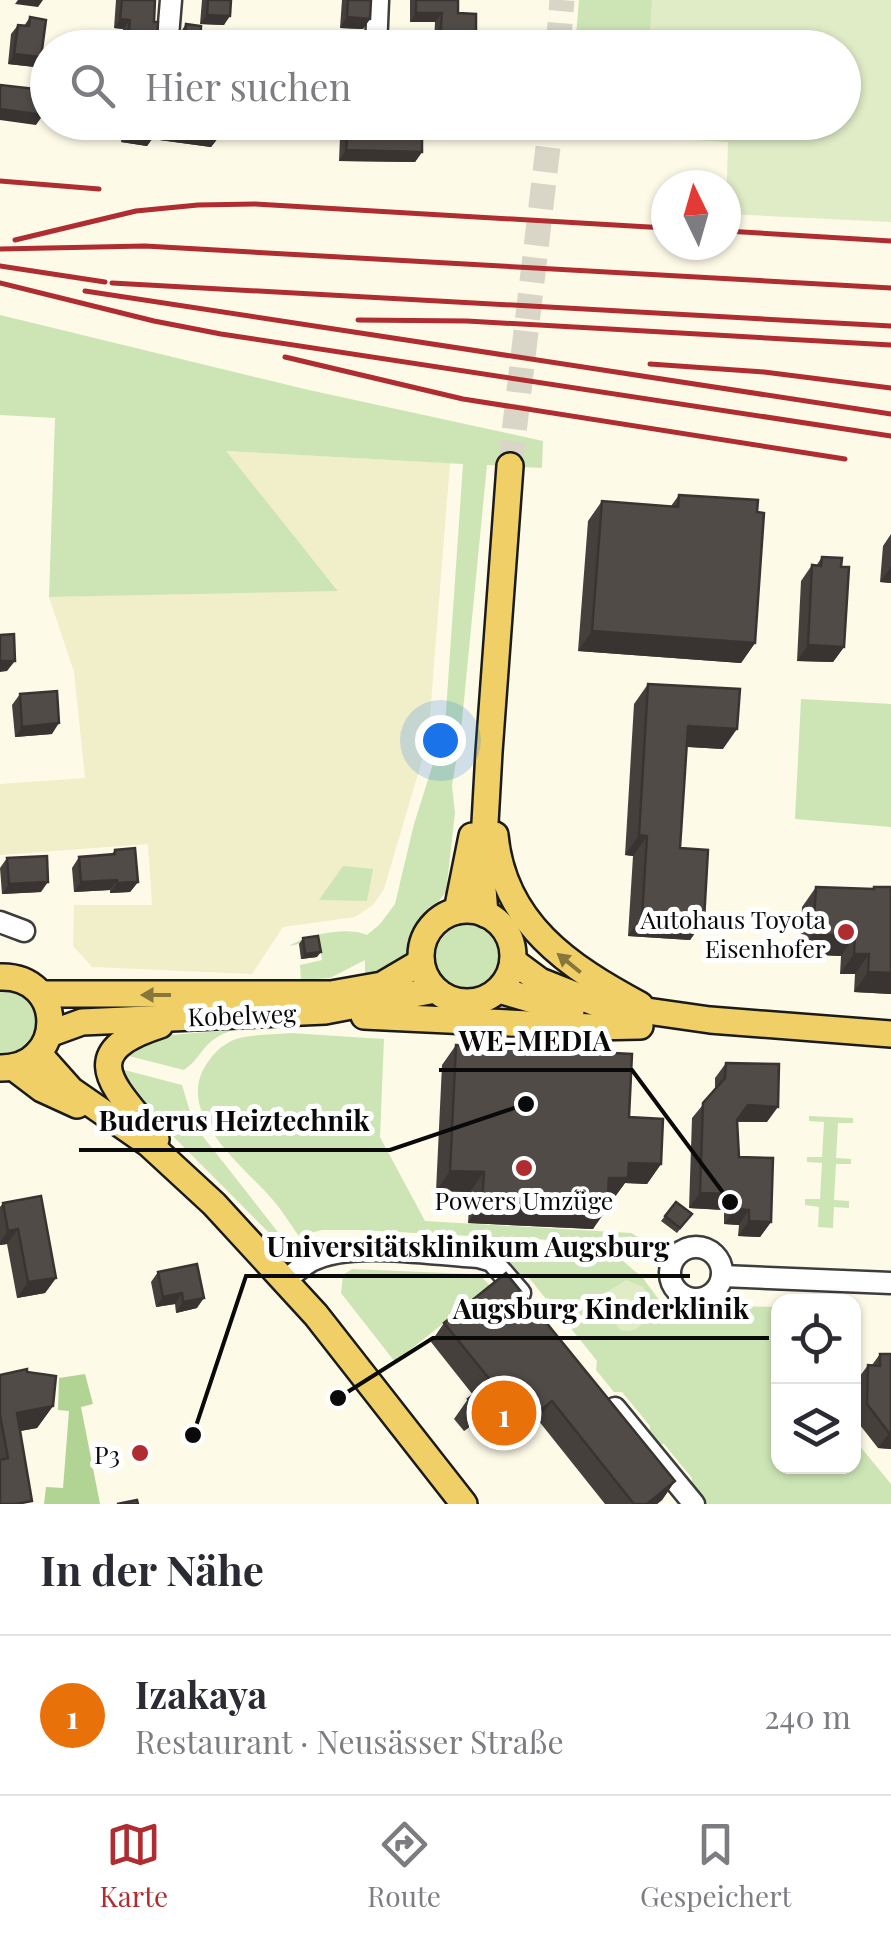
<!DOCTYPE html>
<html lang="de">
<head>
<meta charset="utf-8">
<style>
	:root { --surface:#fff; --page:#f7f7f7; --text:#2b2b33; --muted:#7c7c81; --line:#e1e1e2; --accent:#af2c31 }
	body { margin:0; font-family:"Playfair Display",serif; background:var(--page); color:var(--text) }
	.controls { position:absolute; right:30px; bottom:30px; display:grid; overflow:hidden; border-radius:20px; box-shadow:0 2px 8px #0004 }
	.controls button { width:90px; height:90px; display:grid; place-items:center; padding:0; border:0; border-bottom:2px solid var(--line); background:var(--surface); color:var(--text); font:50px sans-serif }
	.compass { position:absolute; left:651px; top:170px; width:90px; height:90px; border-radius:50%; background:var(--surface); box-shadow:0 2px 8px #0004; rotate:355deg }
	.you { position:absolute; left:440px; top:740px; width:35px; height:35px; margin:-25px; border:8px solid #fff; border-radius:50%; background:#1a73e8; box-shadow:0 0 0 15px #1a73e833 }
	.badge { display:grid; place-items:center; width:65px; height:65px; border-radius:50%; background:var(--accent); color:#fff; font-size:32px; font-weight:700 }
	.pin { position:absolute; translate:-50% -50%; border:5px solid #fff; box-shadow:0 2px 10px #0006 }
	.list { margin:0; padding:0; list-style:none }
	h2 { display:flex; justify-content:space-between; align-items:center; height:130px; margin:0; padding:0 40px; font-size:42px }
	h2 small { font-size:32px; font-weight:400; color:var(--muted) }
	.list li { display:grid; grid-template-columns:65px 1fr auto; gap:30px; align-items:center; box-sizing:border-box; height:160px; padding:0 40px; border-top:2px solid var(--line) }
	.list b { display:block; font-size:38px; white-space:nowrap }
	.list p { margin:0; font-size:32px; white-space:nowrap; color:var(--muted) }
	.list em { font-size:32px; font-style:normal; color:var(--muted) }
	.icon { flex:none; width:55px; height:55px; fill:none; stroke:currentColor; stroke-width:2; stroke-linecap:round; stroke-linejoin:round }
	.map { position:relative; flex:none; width:891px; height:1504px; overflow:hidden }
	.search { position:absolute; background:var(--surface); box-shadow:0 2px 8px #0004; left:30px; right:30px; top:30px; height:110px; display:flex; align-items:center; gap:25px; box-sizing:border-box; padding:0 35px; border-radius:55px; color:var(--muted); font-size:38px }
	.sheet { height:290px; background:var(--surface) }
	nav { display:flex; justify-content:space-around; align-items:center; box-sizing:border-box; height:140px; border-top:2px solid var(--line); background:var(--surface); font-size:28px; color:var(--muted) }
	nav a { display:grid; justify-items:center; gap:5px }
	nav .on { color:var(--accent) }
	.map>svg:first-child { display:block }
	.farmland { fill:#f1eeca }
	.green { fill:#cde5b5 }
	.forest { fill:#b1d495 }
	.pitch { fill:#dfecc6 }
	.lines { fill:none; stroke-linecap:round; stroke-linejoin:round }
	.major-tunnel { stroke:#d9d6c7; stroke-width:25; stroke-dasharray:25 12; stroke-linecap:butt }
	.minor-casing { stroke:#3d3d3d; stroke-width:25 }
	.major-casing { stroke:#1b1b1b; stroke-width:30 }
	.minor { stroke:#fff; stroke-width:20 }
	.major { stroke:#f0d066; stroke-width:25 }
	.rail { stroke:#af2c31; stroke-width:5 }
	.wall { fill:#46403d }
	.shaded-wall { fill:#393432 }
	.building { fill:#514b47; stroke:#393432; stroke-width:2.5 }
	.oneway { fill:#88773d }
	.poi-dot { fill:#af2c31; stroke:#fff; stroke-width:4 }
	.labels { text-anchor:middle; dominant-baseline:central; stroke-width:10; stroke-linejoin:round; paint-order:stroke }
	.poi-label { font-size:25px; fill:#0a0a0a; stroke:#fff; text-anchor:end }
	.street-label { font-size:25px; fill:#0a0a0a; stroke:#fff }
	.leader { fill:none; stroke:#0a0a0a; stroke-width:4 }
	.callout-dot { fill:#0a0a0a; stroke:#fff; stroke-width:4 }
	.callout-label { font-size:28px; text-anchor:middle; font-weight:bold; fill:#0a0a0a; stroke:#fff; stroke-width:10; stroke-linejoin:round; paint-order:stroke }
</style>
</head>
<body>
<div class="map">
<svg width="891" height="1504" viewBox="0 0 891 1504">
	<rect width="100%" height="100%" fill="#fefae8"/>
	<polygon class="farmland" points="224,451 450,463 428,740 384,889 373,905 355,917 283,927 252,974 92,967 73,946 74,905 152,905 148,844 0,855 0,784 85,778 74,672 49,597 337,589"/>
	<g class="green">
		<polygon points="579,0 656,0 676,47 575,48"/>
		<polygon points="580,123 677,123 677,131 635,137 580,129"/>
		<path d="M0,315L309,390L543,441L542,468L487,465L461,731L452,786L455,813L446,892L425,918L407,952L384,974L365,978V960L330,978L301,980L300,965L322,960L319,940L289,946C308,935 345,926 367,935L380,924L395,904L414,824L445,726L463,464L226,451L338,591L49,597L55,418L0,415Z"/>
		<polygon points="801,699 891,704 891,827 795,819"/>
		<polygon points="343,866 373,869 367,901 319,900"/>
		<circle cx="468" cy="956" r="36"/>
		<polygon points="0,987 14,988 35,1003 40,1029 25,1051 0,1058"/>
		<path d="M232,1030C199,1043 206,1054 184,1070L121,1054L158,1036Z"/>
		<path d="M290,1033L384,1039L380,1137L425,1221L631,1233L659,1249L649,1259L607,1243L358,1230H322L299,1236C290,1224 282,1210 272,1199C244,1167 179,1117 203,1070C210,1057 221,1044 236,1039C252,1034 273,1035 290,1033Z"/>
		<polygon points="117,1068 182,1085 194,1125 285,1241 280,1244 127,1090"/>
		<polygon points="809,1116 853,1118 853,1123 838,1123 836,1158 851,1159 851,1164 836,1164 834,1200 849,1201 849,1208 834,1207 833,1228 818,1227 819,1207 805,1205 805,1199 820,1199 822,1163 807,1162 807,1157 822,1157 824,1122 809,1121"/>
		<polygon points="507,1252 623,1261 643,1278 671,1316 681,1320 718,1315 737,1306 778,1307 778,1466 854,1466 854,1439 891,1484 891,1504 704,1504 691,1487 692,1478 664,1444 656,1444 649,1436 650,1426 622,1392 614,1392 596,1370 597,1361 569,1326 561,1326 554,1318 554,1309 526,1274 519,1274 505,1257"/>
		<polygon points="352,1269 470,1274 481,1276 490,1286 395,1362 341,1293 343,1275"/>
	</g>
	<polygon class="forest" points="85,1374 93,1404 81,1407 100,1504 44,1504 46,1487 63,1488 69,1411 58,1410 59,1378"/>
	<g class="pitch">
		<polygon points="652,0 891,0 891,222 726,214 728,142 645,137 645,123 844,122 844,48 649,47"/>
		<path d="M626,1280L643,1287L655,1308C648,1321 635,1335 620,1330C613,1317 601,1313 599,1302L602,1295Z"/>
	</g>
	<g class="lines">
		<g class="major-tunnel">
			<polyline points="558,48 562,0"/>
			<polyline points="510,466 551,122"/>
		</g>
		<g class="minor-casing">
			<g id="minor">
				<polyline points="167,48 171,0"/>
				<polyline points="376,48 378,0"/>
				<polyline points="387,122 387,123"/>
				<polyline points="0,922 24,931"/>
				<circle cx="696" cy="1273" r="26"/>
				<polyline points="722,1276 891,1283"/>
				<path d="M285,1281C293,1274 302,1266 311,1261C351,1240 433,1255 478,1257L492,1261L520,1293"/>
				<polyline points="615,1408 694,1504"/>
			</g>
		</g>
		<g class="major-casing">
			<g id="major">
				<path d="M495,835C503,923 569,967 640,1005"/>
				<circle cx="467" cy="956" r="46"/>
				<polyline points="457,911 472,836"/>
				<polyline points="485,914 482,876 489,752 510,466"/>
				<polyline points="513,961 540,981 598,1004 710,1020 891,1034"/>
				<path d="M0,977C67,975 66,1069 0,1068"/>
				<polyline points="499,990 571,1011"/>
				<polyline points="42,994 331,994 382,985 421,962"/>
				<polyline points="364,1016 591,1027 640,1026"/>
				<polyline points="49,1034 82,1022 325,1011 435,990"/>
				<polyline points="38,1053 71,1090 149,1144 214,1204 316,1315 464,1504"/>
				<polyline points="13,1067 42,1089 77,1105"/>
				<path d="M156,1139C119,1090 69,1054 160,1025"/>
			</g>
		</g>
		<use href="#minor" class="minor"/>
		<use href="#major" class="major"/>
		<g class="rail">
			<polyline points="0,181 99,189"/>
			<polyline points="726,231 891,241"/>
			<polyline points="15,240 136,211 198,205 255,204 666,228"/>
			<polyline points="0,249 145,246 891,288"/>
			<polyline points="0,266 105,282"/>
			<polyline points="0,283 154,321 221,334 891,436"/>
			<polyline points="112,283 891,326"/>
			<polyline points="85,291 891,414"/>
			<polyline points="358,320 467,321 891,345"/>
			<polyline points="285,357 463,399 845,459"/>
			<polyline points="650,364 764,372 891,388"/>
		</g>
	</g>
	<g class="wall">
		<polygon points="116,0 155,0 153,48 122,48 123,29 114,28"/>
		<polygon points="202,0 231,0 224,25 200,24"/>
		<polygon points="342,0 371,0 370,19 363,29 340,28"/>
		<polygon points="410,0 458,0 458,13 471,48 408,48 412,42 434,43 435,22 410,22"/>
		<polygon points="30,17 35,67 8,64 11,34 18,25 24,26"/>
		<polygon points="186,24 199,45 217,48 181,48 182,30"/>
		<polygon points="123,122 219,122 218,138 211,147 152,139 147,146 121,142"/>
		<polygon points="418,122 469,122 468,135 465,140 422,138 422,152 415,162 339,161 340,137 348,127 418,128"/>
		<polygon points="679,495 755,643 741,663 578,651 588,521 602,501 671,506"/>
		<polygon points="891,534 891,583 880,582 883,546"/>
		<polygon points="822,557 841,567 844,647 833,662 797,661 801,581 812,565 816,566"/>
		<polygon points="648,684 723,749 687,747 680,848 704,920 690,940 628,936 633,856 625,855 634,704"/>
		<polygon points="20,694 52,734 15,737 12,705"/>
		<polygon points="115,850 138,882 130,892 110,893 110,890 74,892 72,868 79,857 111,855"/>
		<polygon points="7,858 41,892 2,894 0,868"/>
		<polygon points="816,887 872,889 874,887 891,994 854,992 855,974 840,974 841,956 799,954 802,907"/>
		<polygon points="303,938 317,957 301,959 299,944"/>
		<polygon points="456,1045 629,1117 661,1164 647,1184 625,1183 614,1198 608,1198 593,1229 468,1223 470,1192 436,1191 442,1065"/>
		<polygon points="726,1063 767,1122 737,1122 739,1157 771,1222 760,1237 738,1236 739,1225 724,1224 724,1210 689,1208 692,1118 715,1090 715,1078"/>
		<polygon points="676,1202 692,1214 677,1233 661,1221"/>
		<polygon points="3,1203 56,1278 45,1293 17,1298 7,1244 0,1245 0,1207"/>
		<polygon points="158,1272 197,1308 176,1313 175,1304 156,1307 151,1282"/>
		<polygon points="444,1323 675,1481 662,1500 657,1504 605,1504 538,1420 504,1447 481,1418 464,1431 454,1419 468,1399 473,1395 431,1342"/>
		<polygon points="880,1354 891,1354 891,1449 878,1448 856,1420 857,1380 868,1365 872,1365"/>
		<polygon points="27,1372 53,1406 37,1428 20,1431 0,1504 0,1375"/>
	</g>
	<g class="shaded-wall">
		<polygon points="18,0 43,0 38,7 15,4"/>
		<polygon points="416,13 442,13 435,22 410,22"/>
		<polygon points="207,15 230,16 224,25 200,24"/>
		<polygon points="347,17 370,19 363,29 340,28"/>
		<polygon points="120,19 130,20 123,29 114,28"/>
		<polygon points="440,40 476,40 471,48 435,48"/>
		<polygon points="184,43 197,44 195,48 181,48"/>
		<polygon points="14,54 41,57 35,67 8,64"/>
		<polygon points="0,109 43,115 36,125 0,120"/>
		<polygon points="154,129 218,138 211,147 152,139 147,146 121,142 127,133"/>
		<polygon points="422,133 468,135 465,140 418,138"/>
		<polygon points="346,150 422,152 415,162 339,161"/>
		<polygon points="891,567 891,583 880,582"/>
		<polygon points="592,631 755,643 741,663 578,651"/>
		<polygon points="808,645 844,647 833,662 797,661"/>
		<polygon points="0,661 15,661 7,671 0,672"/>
		<polygon points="59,723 52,734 15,737 22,727"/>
		<polygon points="688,726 737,729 723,749 674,746"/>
		<polygon points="639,835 647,836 633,856 625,855"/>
		<polygon points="117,880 110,890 74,892 81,882"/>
		<polygon points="48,882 41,892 2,894 9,884"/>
		<polygon points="138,882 130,892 110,893 117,883"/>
		<polygon points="642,916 704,920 690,940 628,936"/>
		<polygon points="813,934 855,936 841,956 799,954"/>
		<polygon points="321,952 317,957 301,959 305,954"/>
		<polygon points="854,954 869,954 855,974 840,974"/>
		<polygon points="868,972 891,973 891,994 854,992"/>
		<polygon points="748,1105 778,1107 767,1122 737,1121 726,1135"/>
		<polygon points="629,1163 661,1164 647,1184 625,1183 614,1198 595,1198 609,1178"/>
		<polygon points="450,1171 484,1172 470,1192 436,1191"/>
		<polygon points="700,1193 735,1194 724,1210 689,1208"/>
		<polygon points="482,1203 607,1209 593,1229 468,1223"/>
		<polygon points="735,1209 749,1210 739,1225 724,1224"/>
		<polygon points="749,1221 771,1222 760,1237 738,1236"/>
		<polygon points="18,1229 7,1244 0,1245 0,1242 8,1231"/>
		<polygon points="56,1278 45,1293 17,1298 28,1282"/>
		<polygon points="182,1293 175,1304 156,1307 163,1297"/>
		<polygon points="204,1298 197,1308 176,1313 183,1302"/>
		<polygon points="494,1398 481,1418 464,1431 478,1412"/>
		<polygon points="552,1401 538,1420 504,1447 518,1428"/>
		<polygon points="53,1406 37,1428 4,1434 17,1413"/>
		<polygon points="889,1433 891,1433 891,1449 878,1448"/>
		<polygon points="675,1481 662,1500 657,1504 647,1504"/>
	</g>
	<g class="building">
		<polygon points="122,0 155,0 154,22 158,22 157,43 152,43 151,48 127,48 130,20 120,19"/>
		<polygon points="208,0 231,0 230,16 207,15"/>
		<polygon points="348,0 371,0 370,19 347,17"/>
		<polygon points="416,0 458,0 458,13 476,14 476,40 440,40 442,13 416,13"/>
		<polygon points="30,17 46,20 41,57 14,54 18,25 29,26"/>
		<polygon points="186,24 201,26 200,44 184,43"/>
		<polygon points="412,42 440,44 440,48 412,48"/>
		<polygon points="197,44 217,48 197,48"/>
		<polygon points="0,85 45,90 43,115 0,109"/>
		<polygon points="128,122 219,122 218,138 154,129 153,136 127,133"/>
		<polygon points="422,122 469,122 468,135 422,133"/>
		<polygon points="348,127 422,129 422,152 346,150"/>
		<polygon points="679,495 758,500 757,512 764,513 755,643 592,631 602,501 678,507"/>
		<polygon points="822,557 842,558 841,567 849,567 844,647 808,645 812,565 821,566"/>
		<polygon points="14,634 15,661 0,661 0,635"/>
		<polygon points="648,684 740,689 737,729 688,726 680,848 708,850 704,920 642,916 647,836 639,835"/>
		<polygon points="57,691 59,723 22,727 20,694"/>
		<polygon points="135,848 138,882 117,883 117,880 81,882 79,857 115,854 115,850"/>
		<polygon points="47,856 48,882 9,884 7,858"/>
		<polygon points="816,887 874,889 874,887 891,887 891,973 868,972 869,954 854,954 855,936 813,934"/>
		<polygon points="318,936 321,952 305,954 303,938"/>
		<polygon points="456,1045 632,1054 629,1117 663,1119 661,1164 629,1163 628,1178 609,1178 607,1209 482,1203 484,1172 450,1171"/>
		<polygon points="726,1063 779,1064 778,1107 748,1105 737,1120 739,1157 773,1158 771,1222 749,1221 749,1210 735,1209 735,1194 700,1193 703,1103 725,1078"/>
		<polygon points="41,1196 56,1278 28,1282 18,1229 8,1231 3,1203"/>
		<polygon points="676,1202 692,1214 680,1228 665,1216"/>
		<polygon points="197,1264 204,1298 183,1302 182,1293 163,1297 158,1272"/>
		<polygon points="506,1273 675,1481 647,1504 634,1504 552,1401 518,1428 494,1398 478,1412 468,1399 491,1381 444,1323"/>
		<polygon points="880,1354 891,1354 891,1433 889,1433 867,1404 868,1365 880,1366"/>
		<polygon points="27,1369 27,1372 56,1376 53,1406 17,1413 32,1501 16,1504 0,1504 0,1460 8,1458 0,1415 0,1375"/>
		<polygon points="137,1500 138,1504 117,1504"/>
	</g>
	<defs><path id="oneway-solid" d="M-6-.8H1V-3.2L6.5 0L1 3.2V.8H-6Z" transform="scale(2.5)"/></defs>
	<g class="oneway">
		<use href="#oneway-solid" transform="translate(569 963) rotate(-141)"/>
		<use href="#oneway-solid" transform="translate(156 995) rotate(180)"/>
	</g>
	<g class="poi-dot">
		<circle cx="846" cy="932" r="10"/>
		<circle cx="524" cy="1168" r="10"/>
		<circle cx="140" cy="1453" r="10"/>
	</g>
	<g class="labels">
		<g class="poi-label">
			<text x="826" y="918">Autohaus Toyota<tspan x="826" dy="29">Eisenhofer</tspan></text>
			<text x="524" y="1199" text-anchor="middle">Powers Umzüge</text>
			<text x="120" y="1453">P3</text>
		</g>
		<g class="street-label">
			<text transform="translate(242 1014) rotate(-2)">Kobelweg</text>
		</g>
	</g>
	<path class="leader" d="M730 1202L632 1070H439M526 1104L390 1150H79M193 1435L246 1276H690M338 1398L433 1338H769"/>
	<g class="callout-dot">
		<circle cx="730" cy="1202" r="10"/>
		<circle cx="526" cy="1104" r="10"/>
		<circle cx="193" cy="1435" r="10"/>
		<circle cx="338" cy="1398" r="10"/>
	</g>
	<g class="callout-label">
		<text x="535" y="1051">WE-MEDIA</text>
		<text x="234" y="1131">Buderus Heiztechnik</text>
		<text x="468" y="1257">Universitätsklinikum Augsburg</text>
		<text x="601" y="1319">Augsburg Kinderklinik</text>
	</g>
</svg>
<div class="controls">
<button><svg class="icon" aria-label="locate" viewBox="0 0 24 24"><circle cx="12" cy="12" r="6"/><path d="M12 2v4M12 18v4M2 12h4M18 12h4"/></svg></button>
<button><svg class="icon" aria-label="layers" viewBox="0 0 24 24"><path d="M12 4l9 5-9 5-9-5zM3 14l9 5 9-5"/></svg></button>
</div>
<svg class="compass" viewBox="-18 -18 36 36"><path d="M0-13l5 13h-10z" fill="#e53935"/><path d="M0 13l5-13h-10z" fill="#7c7c81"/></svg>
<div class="you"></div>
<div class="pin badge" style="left:504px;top:1413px;background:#e8710a">1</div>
<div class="search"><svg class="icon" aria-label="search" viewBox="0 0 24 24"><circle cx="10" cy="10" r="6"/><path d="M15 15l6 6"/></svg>Hier suchen</div>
</div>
<section class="sheet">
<h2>In der Nähe<small></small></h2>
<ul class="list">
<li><span class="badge" style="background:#e8710a">1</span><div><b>Izakaya</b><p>Restaurant · Neusässer Straße</p></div><em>240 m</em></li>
</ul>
</section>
<nav>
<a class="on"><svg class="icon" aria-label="map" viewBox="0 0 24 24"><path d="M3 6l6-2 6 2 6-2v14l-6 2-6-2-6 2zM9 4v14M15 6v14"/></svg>Karte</a>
<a><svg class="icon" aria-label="directions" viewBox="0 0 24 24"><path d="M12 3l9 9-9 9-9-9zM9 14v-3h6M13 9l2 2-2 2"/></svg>Route</a>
<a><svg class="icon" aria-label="saved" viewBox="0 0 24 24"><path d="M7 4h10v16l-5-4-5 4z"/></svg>Gespeichert</a>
</nav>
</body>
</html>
